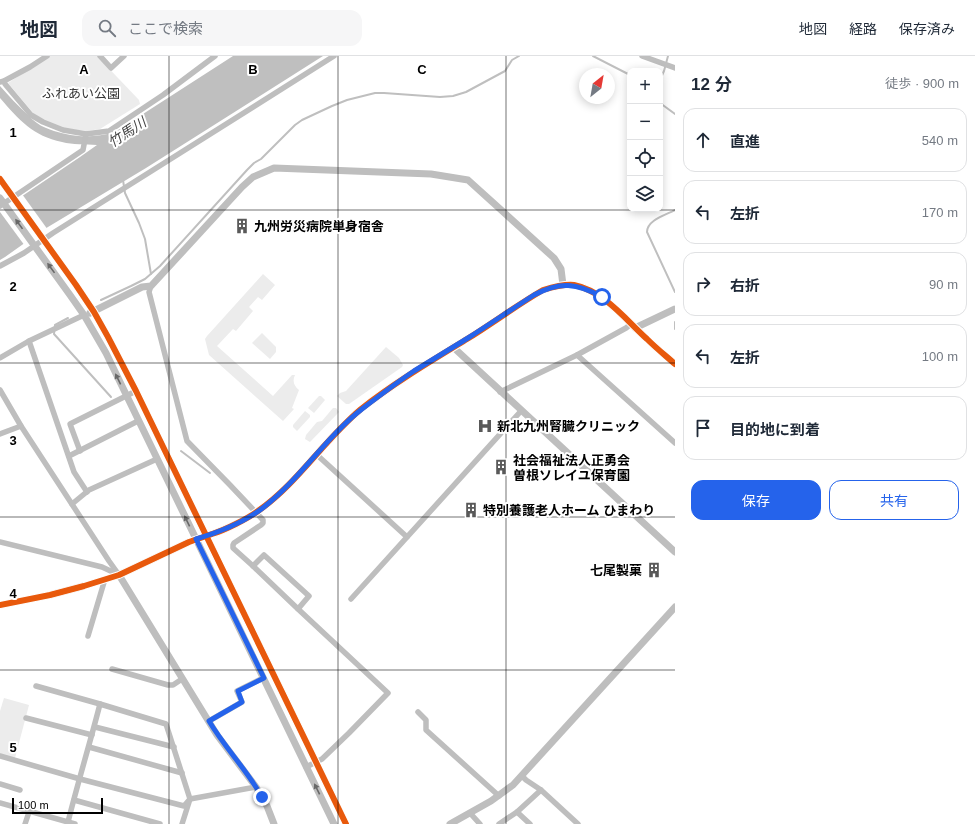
<!DOCTYPE html>
<html lang="ja">
<head>
<meta charset="utf-8">
<style>
	:root { --surface:#fff; --page:#f6f6f7; --text:#1f2937; --muted:#747a83; --line:#e0e1e3; --accent:#2563eb }
	body { margin:0; font-family:Helvetica,"Noto Sans JP",sans-serif; background:var(--page); color:var(--text) }
	.controls { position:absolute; right:12px; top:12px; display:grid; overflow:hidden; border-radius:8px; box-shadow:0 2px 10px #0003 }
	.controls button { width:36px; height:36px; display:grid; place-items:center; padding:0; border:0; border-bottom:1px solid var(--line); background:var(--surface); color:var(--text); font:20px sans-serif }
	.compass { position:absolute; left:579px; top:12px; width:36px; height:36px; border-radius:50%; background:var(--surface); box-shadow:0 2px 10px #0003; rotate:31deg }
	.scale { position:absolute; left:12px; bottom:10px; width:91px; box-sizing:border-box; padding-left:4px; border:2px solid #000; border-top:0; font-size:11px; line-height:14px; white-space:nowrap; color:#000; -webkit-text-stroke:3px #fff; paint-order:stroke }
	.stop { position:absolute; width:12px; height:12px; margin:-9px; border:3px solid #2563eb; border-radius:50%; background:#fff }
	.stop.end { background:#2563eb; border-color:#fff; box-shadow:0 1px 4px #0008 }
	.list { margin:0; padding:0; list-style:none }
	h2 { display:flex; justify-content:space-between; align-items:center; height:52px; margin:0; padding:0 16px; font-size:17px }
	h2 small { font-size:13px; font-weight:400; color:var(--muted) }
	.list li { display:grid; grid-template-columns:26px 1fr auto; gap:12px; align-items:center; box-sizing:border-box; height:64px; margin:0 8px 8px; padding:0 8px; border:1px solid var(--line); border-radius:12px }
	.list b { display:block; font-size:15px; white-space:nowrap }
	.list em { font-size:13px; font-style:normal; color:var(--muted) }
	.actions { display:flex; gap:8px; padding:12px 16px }
	.actions a { flex:1; padding:9px 0; border:1px solid var(--accent); border-radius:12px; text-align:center; font-size:14px; color:var(--accent) }
	.actions .main { background:var(--accent); color:#fff }
	.icon { flex:none; width:22px; height:22px; fill:none; stroke:currentColor; stroke-width:2; stroke-linecap:round; stroke-linejoin:round }
	.map { position:relative; flex:none; width:675px; height:768px; overflow:hidden }
	header { display:flex; align-items:center; gap:24px; box-sizing:border-box; height:56px; padding:0 20px; background:var(--surface); border-bottom:1px solid var(--line) }
	header strong { font-size:19px }
	nav { display:flex; gap:22px; margin-inline-start:auto; font-size:14px }
	.search { width:280px; height:36px; background:var(--page); display:flex; align-items:center; gap:10px; box-sizing:border-box; padding:0 14px; border-radius:12px; color:var(--muted); font-size:15px }
	main { display:flex }
	aside { flex:1; background:var(--surface) }
	.map>svg:first-child { display:block }
	.green { fill:#ececec }
	.water { fill:#bfbfbf }
	.pier { fill:#fff }
	.lines { fill:none; stroke-linecap:round; stroke-linejoin:round }
	.stream { stroke:#bfbfbf; stroke-width:2 }
	.minor { stroke:#bebebe; stroke-width:5.5 }
	.tertiary { stroke:#bebebe; stroke-width:7 }
	.cycleway-casing { stroke:#fff; stroke-width:8 }
	.cycleway { stroke:#e8590c; stroke-width:6 }
	.oneway { fill:#686868 }
	.route { stroke:#2563eb; stroke-width:5 }
	.grid { fill:none; stroke:#000; stroke-width:1; stroke-opacity:0.55 }
	.labels { text-anchor:middle; dominant-baseline:central; stroke-width:4; stroke-linejoin:round; paint-order:stroke }
	.park-label { font-size:13px; fill:#333; stroke:#fff }
	.poi-label { font-size:13px; font-weight:bold; fill:#000; stroke:#fff; text-anchor:start }
	.water-label { font-size:14px; font-style:italic; fill:#444; stroke:#fff }
	.grid-label { font-size:13px; text-anchor:middle; font-weight:bold; fill:#000; stroke:#fff; stroke-width:4; stroke-linejoin:round; paint-order:stroke }
</style>
</head>
<body>
<header>
<strong>地図</strong>
<div class="search"><svg class="icon" aria-label="search" viewBox="0 0 24 24"><circle cx="10" cy="10" r="6"/><path d="M15 15l6 6"/></svg>ここで検索</div>
<nav><a>地図</a><a>経路</a><a>保存済み</a></nav>
</header>
<main>
<div class="map">
<svg width="675" height="768" viewBox="0 0 675 768">
	<rect width="100%" height="100%" fill="#fff"/>
	<g class="green">
		<polygon points="49,0 97,0 139,44 140,48 100,73 87,75 76,74 63,72 50,67 34,58 8,27"/>
		<path d="M263,218L275,229L262,244L258,241L249,251L253,255L236,275L233,273L217,290L273,340L292,319H295C292,325 294,330 299,334L292,352L294,353L283,365L209,299L205,283L207,280Z"/>
		<polygon points="262,277 276,291 276,296 270,303 252,287"/>
		<polygon points="386,291 399,302 403,309 402,311 349,348 346,348 337,340 340,337 346,335"/>
		<polygon points="319,340 321,340 325,344 314,357 308,352"/>
		<polygon points="333,352 336,352 339,356 310,386 305,383 306,379 317,366 322,365"/>
		<polygon points="305,355 310,359 310,361 297,375 293,371 293,369"/>
		<polygon points="4,642 29,649 15,702 0,698 0,655"/>
	</g>
	<path class="water" d="M233,0H323L146,112L43,174L5,201L0,204V155L80,101L97,89C85,88 73,89 62,86C33,80 19,64 0,42V30C9,40 18,50 28,59C31,62 34,65 37,67C42,71 49,73 54,75C76,82 94,82 115,76Z"/>
	<polygon class="pier" points="22,138 48,174 25,190 0,156 0,152"/>
	<g class="lines">
		<g class="stream">
			<polyline points="593,0 630,19"/>
			<polyline points="660,24 664,15 668,0"/>
			<polyline points="660,47 675,58"/>
			<polyline points="123,124 125,137 139,167 145,183 151,218"/>
			<path d="M675,154C666,159 647,164 647,176L675,236"/>
			<polyline points="101,244 131,230 145,223 160,210 247,114 254,107 261,103 295,69 302,64 332,50 347,44 375,37 384,37 440,41 453,40 466,36 505,15 512,4 519,0"/>
			<polyline points="68,262 55,269 54,278 111,341"/>
			<polyline points="675,266 675,273"/>
			<polyline points="181,395 210,417"/>
		</g>
		<g class="minor">
			<polyline points="100,0 111,12 124,0"/>
			<polyline points="642,0 675,12"/>
			<polyline points="4,25 5,28 31,59 43,66 63,74 86,78 109,75 163,39 215,0"/>
			<polyline points="0,26 4,25 30,11 47,0"/>
			<polyline points="0,150 83,94 86,78"/>
			<polyline points="0,210 24,197 53,177 334,0"/>
			<polyline points="151,230 149,236 187,385 230,429 263,464 263,467 261,469 234,487 233,489 233,492 253,510 298,553 388,637 349,677 322,703 306,711"/>
			<polyline points="29,285 74,416 87,436"/>
			<polyline points="577,299 675,387"/>
			<polyline points="0,302 29,285 84,259"/>
			<polyline points="0,334 21,370 109,505 119,519"/>
			<polyline points="500,336 577,299 626,272 631,268"/>
			<polyline points="0,378 21,370"/>
			<polyline points="80,395 70,368 136,335"/>
			<polyline points="316,398 407,481"/>
			<polyline points="69,400 138,365"/>
			<polyline points="72,448 89,434 157,403"/>
			<polyline points="0,486 102,511 117,518"/>
			<polyline points="253,510 264,499 309,540 298,553"/>
			<polyline points="351,543 521,355"/>
			<polyline points="88,580 105,523"/>
			<polyline points="112,613 168,629 173,629 182,623"/>
			<polyline points="36,630 100,648"/>
			<polyline points="418,656 426,664 426,674 499,740"/>
			<polyline points="26,662 92,679"/>
			<polyline points="209,665 242,646 237,635 263,622"/>
			<polyline points="95,671 174,691"/>
			<polyline points="89,691 182,717"/>
			<polyline points="0,700 80,723 184,750 190,743 256,731"/>
			<polyline points="522,720 526,724 541,734 578,768"/>
			<polyline points="0,728 20,734"/>
			<polyline points="74,744 160,768"/>
			<polyline points="0,747 75,768"/>
			<polyline points="517,756 530,768"/>
			<polyline points="470,757 480,768"/>
			<path d="M68,766C78,726 90,687 100,648L166,668L190,743L182,768"/>
			<polyline points="25,768 29,756"/>
			<polyline points="499,768 517,756 541,734"/>
		</g>
		<g class="tertiary">
			<polyline points="0,123 76,229 94,256 108,281 136,335 346,768"/>
			<polyline points="0,142 70,239 84,259 106,297 334,768"/>
			<polyline points="90,257 142,231 151,230 242,131 253,121 274,112 431,118 468,124 554,202 561,213 563,229"/>
			<polyline points="635,272 675,253"/>
			<polyline points="453,291 675,496"/>
			<polyline points="119,519 217,679 256,731 267,750 274,768"/>
			<path d="M0,549L50,539L84,530L119,519L189,486C197,483 204,481 212,478C225,474 247,463 258,455C297,428 324,384 361,353C394,327 431,305 467,283C493,267 517,249 543,234C553,231 564,228 574,229C604,235 626,264 647,283C656,292 666,300 675,308"/>
			<polyline points="450,768 491,745 513,729 675,551"/>
		</g>
		<g class="cycleway-casing">
			<g id="cycleway">
				<polyline points="0,123 76,229 94,256 108,281 136,335 346,768"/>
				<path d="M0,549L50,539L84,530L119,519L189,486C197,483 204,481 212,478C225,474 247,463 258,455C297,428 324,384 361,353C394,327 431,305 467,283C493,267 517,249 543,234C553,231 564,228 574,229C604,235 626,264 647,283C656,292 666,300 675,308"/>
			</g>
		</g>
		<use href="#cycleway" class="cycleway"/>
	</g>
	<defs><path id="oneway-solid" d="M-6-.8H1V-3.2L6.5 0L1 3.2V.8H-6Z"/></defs>
	<g class="oneway">
		<use href="#oneway-solid" transform="translate(19 168) rotate(-126)"/>
		<use href="#oneway-solid" transform="translate(51 212) rotate(-126)"/>
		<use href="#oneway-solid" transform="translate(118 323) rotate(-116)"/>
		<use href="#oneway-solid" transform="translate(187 465) rotate(-116)"/>
		<use href="#oneway-solid" transform="translate(317 733) rotate(-116)"/>
	</g>
	<g class="lines">
		<path class="route" d="M262,741C247,714 225,692 209,665L242,646L238,635L264,622L196,483C220,476 245,466 264,451C301,422 326,381 362,353C379,340 396,327 414,315C432,304 450,293 468,282C490,268 512,253 534,239C560,225 577,227 602,241"/>
	</g>
	<path class="grid" d="M169,0V768M338,0V768M506,0V768M0,154H675M0,307H675M0,461H675M0,614H675"/>
	<defs>
		<g id="building-bare" transform="scale(1.2)"><path d="M-4-6H4V6H1V3H-1V6H-4ZM-2.5-4.3h1.7v1.8h-1.7ZM.8-4.3h1.7v1.8H.8ZM-2.5-1h1.7V.8h-1.7ZM.8-1h1.7V.8H.8Z" fill="#595959" stroke="#fff" stroke-width="2.5" paint-order="stroke"/></g>
		<g id="hospital-bare" transform="scale(1.2)"><path d="M-5-5h3v3.5h4V-5h3V5h-3V1.5h-4V5h-3Z" fill="#595959" stroke="#fff" stroke-width="2.5" paint-order="stroke"/></g>
	</defs>
	<g fill-rule="evenodd">
		<use href="#building-bare" x="242" y="170"/>
		<use href="#hospital-bare" x="485" y="370"/>
		<use href="#building-bare" x="501" y="411"/>
		<use href="#building-bare" x="471" y="454"/>
		<use href="#building-bare" x="654" y="514"/>
	</g>
	<g class="labels">
		<g class="park-label">
			<text x="81" y="37">ふれあい公園</text>
		</g>
		<g class="poi-label">
			<text x="254" y="170">九州労災病院単身宿舎</text>
			<text x="497" y="370">新北九州腎臓クリニック</text>
			<text x="513" y="404">社会福祉法人正勇会<tspan x="513" dy="15">曽根ソレイユ保育園</tspan></text>
			<text x="483" y="454">特別養護老人ホーム ひまわり</text>
			<text x="642" y="514" text-anchor="end">七尾製菓</text>
		</g>
		<g class="water-label">
			<text transform="translate(127 76) rotate(-33)">竹馬川</text>
		</g>
	</g>
	<g class="grid-label">
		<text x="84" y="18">A</text>
		<text x="253" y="18">B</text>
		<text x="422" y="18">C</text>
		<text x="13" y="81">1</text>
		<text x="13" y="235">2</text>
		<text x="13" y="389">3</text>
		<text x="13" y="542">4</text>
		<text x="13" y="696">5</text>
	</g>
</svg>
<div class="controls">
<button>+</button>
<button>−</button>
<button><svg class="icon" aria-label="locate" viewBox="0 0 24 24"><circle cx="12" cy="12" r="6"/><path d="M12 2v4M12 18v4M2 12h4M18 12h4"/></svg></button>
<button><svg class="icon" aria-label="layers" viewBox="0 0 24 24"><path d="M12 4l9 5-9 5-9-5zM3 14l9 5 9-5"/></svg></button>
</div>
<svg class="compass" viewBox="-18 -18 36 36"><path d="M0-13l5 13h-10z" fill="#e53935"/><path d="M0 13l5-13h-10z" fill="#747a83"/></svg>
<div class="scale">100 m</div>
<div class="stop" style="left:602px;top:241px"></div>
<div class="stop end" style="left:262px;top:741px"></div>
</div>
<aside>
<h2>12 分<small>徒歩 · 900 m</small></h2>
<ul class="list">
<li><svg class="icon" aria-label="ahead" viewBox="0 0 24 24"><path d="M12 20V5M6 11l6-6 6 6"/></svg><div><b>直進</b></div><em>540 m</em></li>
<li><svg class="icon" aria-label="left" viewBox="0 0 24 24"><path d="M17 20v-9H6M10 6l-5 5 5 5"/></svg><div><b>左折</b></div><em>170 m</em></li>
<li><svg class="icon" aria-label="right" viewBox="0 0 24 24"><path d="M7 20v-9h11M14 6l5 5-5 5"/></svg><div><b>右折</b></div><em>90 m</em></li>
<li><svg class="icon" aria-label="left" viewBox="0 0 24 24"><path d="M17 20v-9H6M10 6l-5 5 5 5"/></svg><div><b>左折</b></div><em>100 m</em></li>
<li><svg class="icon" aria-label="arrive" viewBox="0 0 24 24"><path d="M6 21V4h12l-3 4 3 4H6"/></svg><div><b>目的地に到着</b></div></li>
</ul>
<div class="actions"><a class="main">保存</a><a>共有</a></div>
</aside>
</main>
</body>
</html>
